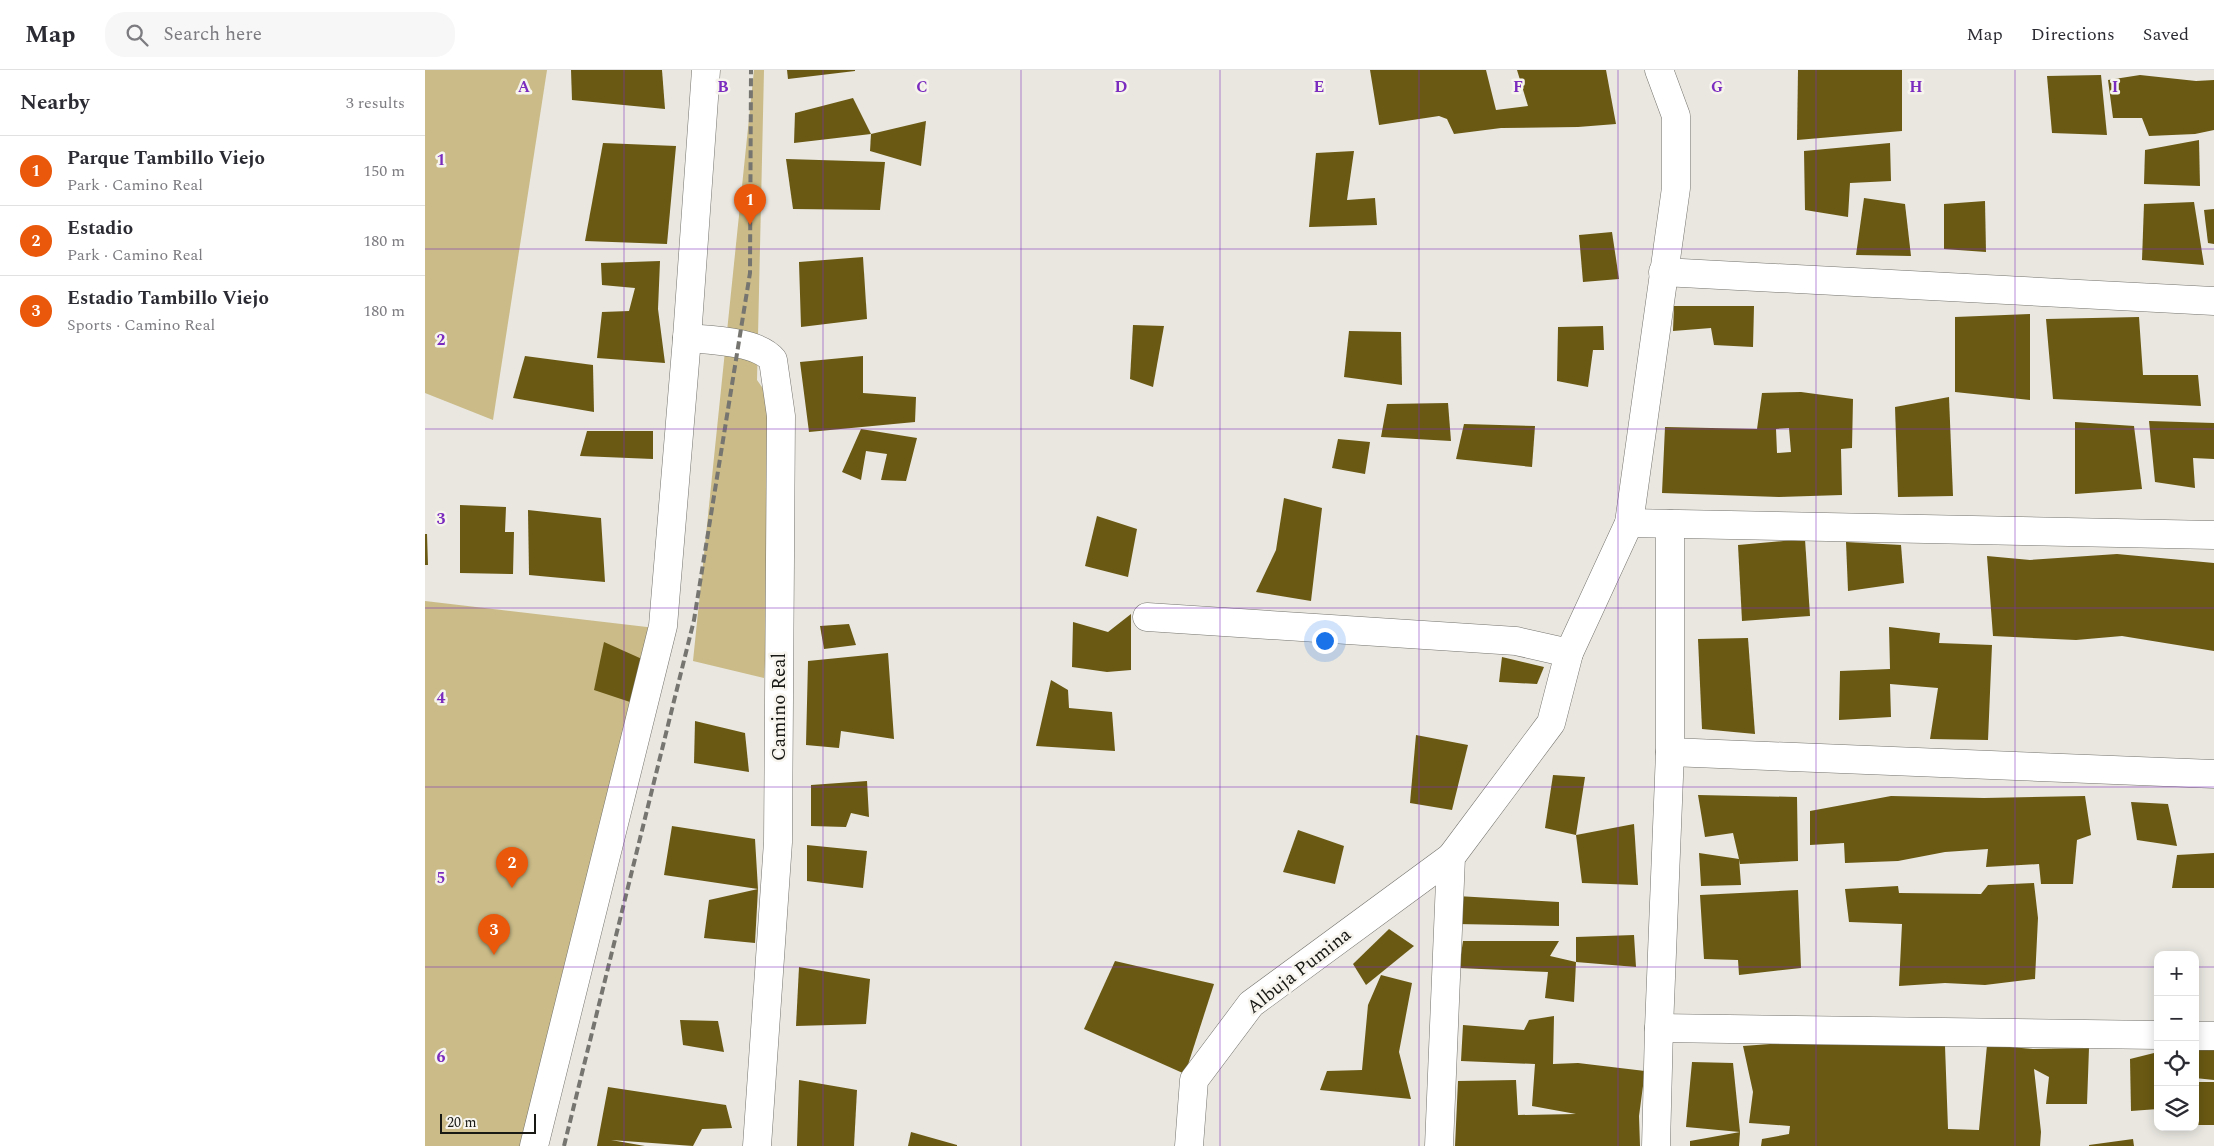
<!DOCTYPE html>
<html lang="en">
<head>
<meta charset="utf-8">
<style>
	:root { --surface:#fff; --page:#f7f7f7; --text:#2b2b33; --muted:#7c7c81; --line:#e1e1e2; --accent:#ea580c }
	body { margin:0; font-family:Spectral,serif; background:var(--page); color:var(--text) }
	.controls { position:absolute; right:15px; bottom:15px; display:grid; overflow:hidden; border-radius:10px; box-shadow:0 2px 12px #0003 }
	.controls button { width:45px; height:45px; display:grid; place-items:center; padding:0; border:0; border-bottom:1px solid var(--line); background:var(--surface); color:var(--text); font:25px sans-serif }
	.scale { position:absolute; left:15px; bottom:12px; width:96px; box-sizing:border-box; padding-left:5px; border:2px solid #181815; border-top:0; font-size:14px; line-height:18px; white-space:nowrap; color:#181815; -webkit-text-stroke:4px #f6f4ed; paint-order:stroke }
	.you { position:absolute; left:899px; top:570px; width:18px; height:18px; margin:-12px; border:4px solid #fff; border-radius:50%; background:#1a73e8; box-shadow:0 0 0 8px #1a73e833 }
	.badge { display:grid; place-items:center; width:32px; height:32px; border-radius:50%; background:var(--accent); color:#fff; font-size:16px; font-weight:700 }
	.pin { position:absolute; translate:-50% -41px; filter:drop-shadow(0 1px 2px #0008) }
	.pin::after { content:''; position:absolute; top:26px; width:18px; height:15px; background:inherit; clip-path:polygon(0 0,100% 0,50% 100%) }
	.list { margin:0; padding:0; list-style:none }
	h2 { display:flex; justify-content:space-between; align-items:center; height:65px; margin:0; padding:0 20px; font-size:21px }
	h2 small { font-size:16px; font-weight:400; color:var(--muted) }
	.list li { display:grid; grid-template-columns:32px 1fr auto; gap:15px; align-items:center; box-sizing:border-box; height:70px; padding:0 20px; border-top:1px solid var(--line) }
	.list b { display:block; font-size:19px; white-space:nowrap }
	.list p { margin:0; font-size:16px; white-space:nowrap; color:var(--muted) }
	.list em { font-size:16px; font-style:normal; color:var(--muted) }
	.icon { flex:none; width:28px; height:28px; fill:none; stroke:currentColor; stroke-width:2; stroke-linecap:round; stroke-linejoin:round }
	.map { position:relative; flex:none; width:1789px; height:1076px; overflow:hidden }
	header { display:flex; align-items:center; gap:30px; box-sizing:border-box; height:70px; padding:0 25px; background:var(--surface); border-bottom:1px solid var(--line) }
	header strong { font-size:24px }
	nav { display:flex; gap:28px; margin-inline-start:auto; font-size:18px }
	.search { width:350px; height:45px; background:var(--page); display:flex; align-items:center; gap:12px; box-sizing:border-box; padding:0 18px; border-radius:20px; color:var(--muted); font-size:19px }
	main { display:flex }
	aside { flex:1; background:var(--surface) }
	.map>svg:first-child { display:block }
	.green { fill:#cabb88 }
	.building { fill:#6a5913; fill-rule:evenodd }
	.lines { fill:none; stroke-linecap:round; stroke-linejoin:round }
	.minor-casing { stroke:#75736d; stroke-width:29 }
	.minor { stroke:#fff; stroke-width:28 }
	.rail { stroke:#767570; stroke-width:4; stroke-dasharray:8 4; stroke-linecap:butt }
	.grid { fill:none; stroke:#7b2cbf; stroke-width:1; stroke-opacity:0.55 }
	.labels { text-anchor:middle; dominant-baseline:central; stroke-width:5; stroke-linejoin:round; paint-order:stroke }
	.street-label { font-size:19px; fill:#181815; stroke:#f6f4ed }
	.grid-label { font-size:16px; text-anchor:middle; font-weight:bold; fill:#7b2cbf; stroke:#f6f4ed; stroke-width:5; stroke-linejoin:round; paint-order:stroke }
</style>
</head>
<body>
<header>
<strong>Map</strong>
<div class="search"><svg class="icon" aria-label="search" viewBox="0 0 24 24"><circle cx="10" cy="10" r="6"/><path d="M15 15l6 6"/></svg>Search here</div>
<nav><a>Map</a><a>Directions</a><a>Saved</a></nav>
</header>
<main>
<aside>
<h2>Nearby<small>3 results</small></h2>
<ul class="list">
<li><span class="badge">1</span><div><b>Parque Tambillo Viejo</b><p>Park · Camino Real</p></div><em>150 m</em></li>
<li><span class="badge">2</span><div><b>Estadio</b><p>Park · Camino Real</p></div><em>180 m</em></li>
<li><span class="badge">3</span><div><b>Estadio Tambillo Viejo</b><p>Sports · Camino Real</p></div><em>180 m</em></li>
</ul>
</aside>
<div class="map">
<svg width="1789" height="1076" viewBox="0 0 1789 1076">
	<rect width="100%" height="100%" fill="#e9e7e0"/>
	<g class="green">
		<polygon points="0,0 122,0 68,350 0,323"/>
		<polygon points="329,0 339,0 332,310 339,320 347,353 349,446 339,608 268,591"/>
		<polygon points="0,531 239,559 109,1076 0,1076"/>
	</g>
	<g class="building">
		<polygon points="146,0 237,0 240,39 147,30"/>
		<polygon points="362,0 430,0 430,1 363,9"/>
		<polygon points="945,0 1061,0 1071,40 1103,36 1092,0 1181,0 1191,54 1153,57 1076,58 1029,64 1022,49 1014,46 954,55"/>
		<polygon points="1373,0 1477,0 1477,61 1372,70"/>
		<polygon points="1676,5 1682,65 1627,63 1622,6"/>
		<polygon points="1715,5 1771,11 1789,10 1789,60 1770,64 1724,66 1717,48 1688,48 1683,10"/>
		<polygon points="428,28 446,64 369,73 370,43"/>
		<polygon points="501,51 496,96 445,81 446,64"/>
		<polygon points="1774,70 1775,116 1719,114 1720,80"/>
		<polygon points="178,73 251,76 242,174 160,171"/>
		<polygon points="1465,73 1466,111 1425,113 1423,147 1380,140 1379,81"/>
		<polygon points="929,81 922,130 950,128 952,155 884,157 891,83"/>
		<polygon points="361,89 460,92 455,140 368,139"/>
		<polygon points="1439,128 1480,134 1486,186 1431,185"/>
		<polygon points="1560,131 1561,182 1519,179 1519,134"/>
		<polygon points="1769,132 1779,195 1717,190 1719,134"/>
		<polygon points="1789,139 1789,174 1783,173 1779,140"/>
		<polygon points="1187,162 1194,209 1158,212 1154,165"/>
		<polygon points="438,187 442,249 376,257 374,192"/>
		<polygon points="235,191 233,239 240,293 172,288 177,242 204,241 210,218 177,215 176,193"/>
		<polygon points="1249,236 1329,236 1328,277 1289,275 1286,258 1248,261"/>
		<polygon points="1605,244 1605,330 1530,322 1530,247"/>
		<polygon points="1714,247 1718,305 1773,305 1776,336 1628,329 1621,249"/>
		<polygon points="708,255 739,256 728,317 705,309"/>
		<polygon points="1178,256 1179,280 1168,280 1163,317 1132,311 1133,257"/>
		<polygon points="924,261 976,262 977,315 919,307"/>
		<polygon points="100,286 168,295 169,342 88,328"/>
		<polygon points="438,286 438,323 491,327 490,352 384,362 375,292"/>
		<path d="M1376,322L1428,329L1427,378L1416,379L1417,425L1354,427L1237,423L1240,357L1332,359L1337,323ZM1364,358L1366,382L1352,383L1351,359Z"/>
		<polygon points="1524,327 1528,426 1473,427 1470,337"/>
		<polygon points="1023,333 1026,371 956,367 962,334"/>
		<polygon points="1724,351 1789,353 1789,389 1768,388 1770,418 1730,412"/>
		<polygon points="1650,352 1709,356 1717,419 1650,424"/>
		<polygon points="1039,354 1110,356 1107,397 1031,389"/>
		<polygon points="436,359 492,368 481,411 456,410 462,384 441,381 436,410 417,402"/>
		<polygon points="162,361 228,361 228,389 155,386"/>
		<polygon points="913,369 945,372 940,404 907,398"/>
		<polygon points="859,428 897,438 886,531 831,522 851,480"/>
		<polygon points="35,435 81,437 80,462 89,462 88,504 35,503"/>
		<polygon points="103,440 176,448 180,512 104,505"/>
		<polygon points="672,446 712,459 703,507 660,496"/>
		<polygon points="0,464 2,464 3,495 0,495"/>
		<polygon points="1380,469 1385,546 1317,551 1313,475"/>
		<polygon points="1421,472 1476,475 1479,513 1423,521"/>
		<polygon points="1692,484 1789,493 1789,581 1697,566 1651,570 1568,566 1562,486 1605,490"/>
		<polygon points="706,544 706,600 682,602 647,597 648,552 683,562"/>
		<polygon points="424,554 431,575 399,579 395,556"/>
		<polygon points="1464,557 1515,563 1514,573 1567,575 1563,670 1505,669 1513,618 1465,614 1466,647 1414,650 1415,601 1465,599"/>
		<polygon points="1323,568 1330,664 1277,659 1273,569"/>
		<polygon points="179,572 217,589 208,633 169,620"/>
		<polygon points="463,583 469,669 416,661 414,678 381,675 383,591"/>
		<polygon points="1077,587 1119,597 1112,614 1074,612"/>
		<polygon points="626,610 643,620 644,638 687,642 690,681 611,676"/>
		<polygon points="270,651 320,663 324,702 269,693"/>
		<polygon points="991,665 1043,675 1027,740 985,733"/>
		<polygon points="1128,705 1160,707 1151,765 1120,758"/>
		<polygon points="442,711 444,747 426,743 421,757 386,756 386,715"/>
		<polygon points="1273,725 1372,727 1373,791 1315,794 1314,789 1316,815 1276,816 1274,783 1314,789 1308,763 1280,767"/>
		<polygon points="1466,726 1559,728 1660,726 1666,765 1652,770 1648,814 1616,814 1614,794 1561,797 1563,779 1520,782 1473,791 1420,793 1419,773 1385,775 1385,741"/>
		<polygon points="1706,732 1743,734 1752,776 1712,770"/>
		<polygon points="1209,754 1213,815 1157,813 1151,765"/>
		<polygon points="247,756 330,769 333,819 330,873 279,868 284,830 333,819 239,805"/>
		<polygon points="873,760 919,776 910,814 858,802"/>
		<polygon points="382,775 442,781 438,818 382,811"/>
		<polygon points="1789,783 1789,818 1747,818 1752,785"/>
		<polygon points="1609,813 1613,848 1610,909 1560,915 1520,913 1474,916 1477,854 1424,852 1420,819 1473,816 1474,823 1556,824 1563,815"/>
		<polygon points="1373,820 1376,898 1314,905 1313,890 1279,889 1275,825"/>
		<polygon points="1032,826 1134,832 1134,856 1031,854"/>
		<polygon points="964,859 989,876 941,915 928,894"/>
		<polygon points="1209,865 1211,897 1151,892 1151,867"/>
		<polygon points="1038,871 1134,871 1125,886 1151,892 1149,932 1120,928 1123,902 1034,898"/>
		<polygon points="690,891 789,914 760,1004 659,959"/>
		<polygon points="374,897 445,909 441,954 371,956"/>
		<polygon points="956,905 987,913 974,982 986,1029 895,1020 902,1001 937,1000 943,935"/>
		<polygon points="1129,946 1128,994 1153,993 1220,1001 1214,1046 1215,1076 1030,1076 1033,1011 1091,1010 1093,1045 1151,1044 1107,1036 1110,994 1036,991 1038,955 1099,960 1104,950"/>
		<polygon points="255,950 293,951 299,982 258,975"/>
		<polygon points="1373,972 1520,976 1523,1059 1554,1060 1562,975 1608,979 1664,978 1662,1034 1621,1034 1624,1007 1609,999 1616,1062 1615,1076 1336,1076 1337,1069 1364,1064 1365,1056 1324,1053 1328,1022 1318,976"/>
		<polygon points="1770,977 1789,978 1789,1010 1770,1008"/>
		<polygon points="1733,982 1733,1039 1706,1041 1705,989"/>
		<polygon points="1267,992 1308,993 1315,1062 1261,1057"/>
		<polygon points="374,1010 432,1020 429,1076 372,1076"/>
		<rect x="1770" y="1012" width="19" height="43"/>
		<polygon points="183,1017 301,1035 307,1058 277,1059 268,1076 186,1070 220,1076 172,1076"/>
		<polygon points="486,1062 532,1075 532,1076 483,1076"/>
		<polygon points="1315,1062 1314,1076 1265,1076 1265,1071"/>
		<polygon points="1708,1069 1709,1076 1664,1076 1664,1075"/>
	</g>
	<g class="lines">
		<g class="minor-casing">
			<g id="minor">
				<polyline points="1238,202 1789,231"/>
				<path d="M262,268C286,270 333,271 348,290L356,346L353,772L332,1076"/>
				<polyline points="1204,453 1789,465"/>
				<polyline points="722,547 1091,571 1144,583"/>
				<polyline points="1245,682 1789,704"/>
				<polyline points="1234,958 1733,965"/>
				<polyline points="1770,966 1789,966"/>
				<polyline points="109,1076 238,556 262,268 281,0"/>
				<polyline points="764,1076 769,1010 826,934 1026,787"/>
				<polyline points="1014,1076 1026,787 1126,653 1144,583 1204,453 1251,118 1251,46 1234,0"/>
				<polyline points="1231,1076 1234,958 1245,682 1245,454"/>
			</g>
		</g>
		<use href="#minor" class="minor"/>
		<polyline class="rail" points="139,1076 269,550 325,203 326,0"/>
	</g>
	<path class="grid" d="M199,0V1076M398,0V1076M596,0V1076M795,0V1076M994,0V1076M1193,0V1076M1391,0V1076M1590,0V1076M0,179H1789M0,359H1789M0,538H1789M0,717H1789M0,897H1733M1770,897H1789"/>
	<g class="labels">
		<g class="street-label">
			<text transform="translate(354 637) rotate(-90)">Camino Real</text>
			<text transform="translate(874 901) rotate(-38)">Albuja Pumina</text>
		</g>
	</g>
	<g class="grid-label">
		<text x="99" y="22">A</text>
		<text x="298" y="22">B</text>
		<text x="497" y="22">C</text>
		<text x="696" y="22">D</text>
		<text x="894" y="22">E</text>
		<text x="1093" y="22">F</text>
		<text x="1292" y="22">G</text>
		<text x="1491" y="22">H</text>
		<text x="1690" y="22">I</text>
		<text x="16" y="95">1</text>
		<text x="16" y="275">2</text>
		<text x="16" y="454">3</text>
		<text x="16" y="633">4</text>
		<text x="16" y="813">5</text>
		<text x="16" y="992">6</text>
	</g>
</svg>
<div class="controls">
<button>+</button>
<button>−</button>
<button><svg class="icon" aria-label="locate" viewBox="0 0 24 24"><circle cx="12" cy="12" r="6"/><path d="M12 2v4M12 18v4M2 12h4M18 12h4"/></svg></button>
<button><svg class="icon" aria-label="layers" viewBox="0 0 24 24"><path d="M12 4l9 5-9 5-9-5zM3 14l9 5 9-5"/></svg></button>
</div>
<div class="scale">20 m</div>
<div class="you"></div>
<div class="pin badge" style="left:325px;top:155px">1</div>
<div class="pin badge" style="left:87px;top:818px">2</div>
<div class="pin badge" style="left:69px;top:885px">3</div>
</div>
</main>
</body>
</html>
